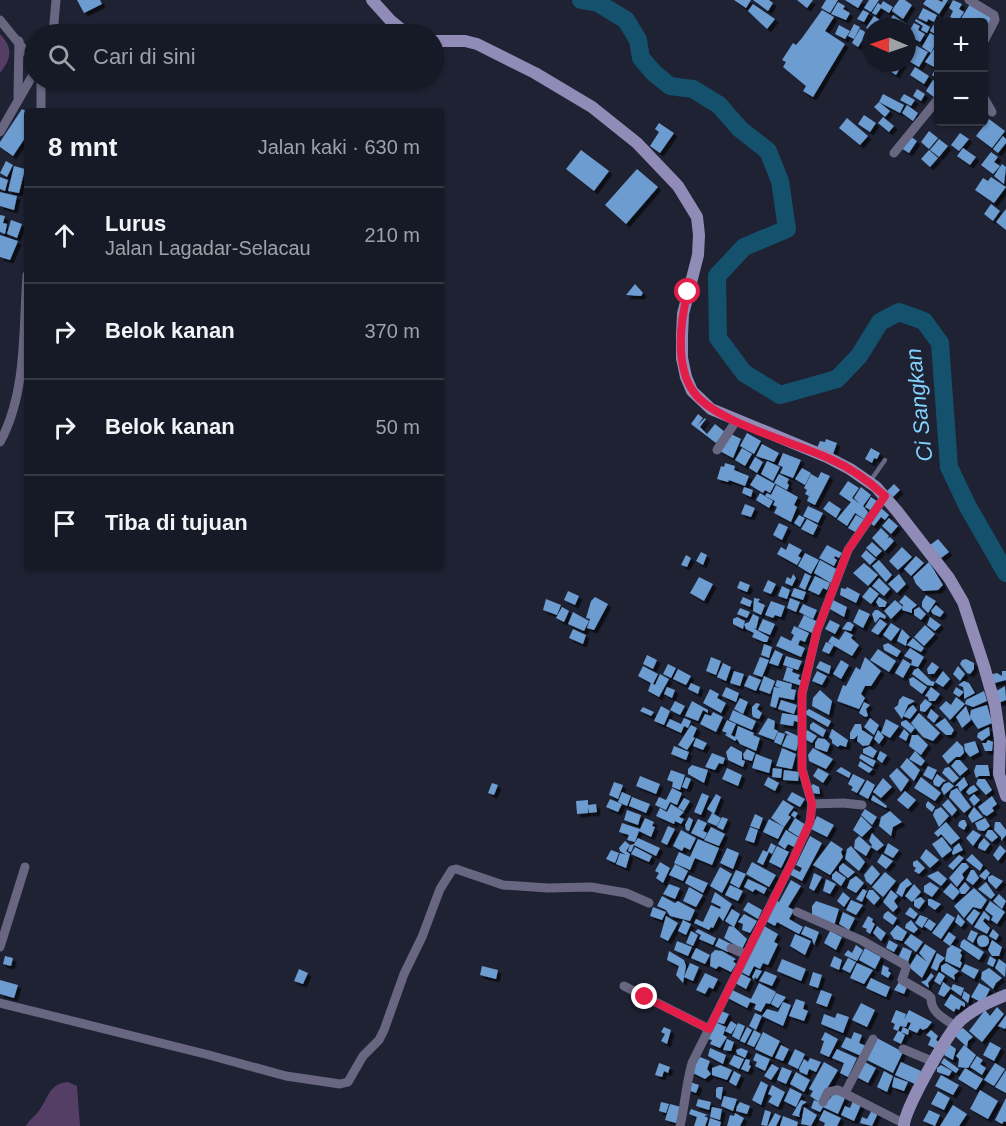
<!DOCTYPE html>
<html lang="id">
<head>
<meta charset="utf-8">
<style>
	:root { --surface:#161a26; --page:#232732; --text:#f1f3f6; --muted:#9ea1a7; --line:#353843 }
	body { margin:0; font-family:Arial,sans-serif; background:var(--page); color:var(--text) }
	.controls { position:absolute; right:18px; top:18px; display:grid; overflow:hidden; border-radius:6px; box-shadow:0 2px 4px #0004 }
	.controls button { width:54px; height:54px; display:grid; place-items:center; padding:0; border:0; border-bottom:2px solid var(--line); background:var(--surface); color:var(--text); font:30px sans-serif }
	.compass { position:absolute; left:862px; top:18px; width:54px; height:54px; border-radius:50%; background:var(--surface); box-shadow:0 2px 4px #0004; rotate:272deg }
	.stop { position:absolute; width:18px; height:18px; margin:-14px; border:4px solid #e11d48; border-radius:50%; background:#fff }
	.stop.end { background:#e11d48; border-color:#fff; box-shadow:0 2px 6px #0008 }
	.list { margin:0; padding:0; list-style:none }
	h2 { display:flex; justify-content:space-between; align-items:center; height:78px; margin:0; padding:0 24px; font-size:26px }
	h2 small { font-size:20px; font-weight:400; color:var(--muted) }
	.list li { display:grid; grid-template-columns:39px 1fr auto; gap:18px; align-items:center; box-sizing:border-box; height:96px; padding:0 24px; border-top:2px solid var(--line) }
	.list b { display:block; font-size:22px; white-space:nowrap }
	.list p { margin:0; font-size:20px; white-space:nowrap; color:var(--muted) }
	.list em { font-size:20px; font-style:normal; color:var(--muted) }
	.icon { flex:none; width:33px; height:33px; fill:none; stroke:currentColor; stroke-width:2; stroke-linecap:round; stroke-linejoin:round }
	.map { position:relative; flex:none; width:1006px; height:1126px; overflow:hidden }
	.search { position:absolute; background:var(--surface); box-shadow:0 2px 4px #0004; left:24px; top:24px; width:420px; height:66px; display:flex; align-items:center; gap:15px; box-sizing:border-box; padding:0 21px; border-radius:33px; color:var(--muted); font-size:22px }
	.panel { position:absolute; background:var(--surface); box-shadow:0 2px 4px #0004; left:24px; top:108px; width:420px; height:462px; border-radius:6px }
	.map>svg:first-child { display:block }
	.green { fill:#553e65 }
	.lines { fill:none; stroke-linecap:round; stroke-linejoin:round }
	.river { stroke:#14516d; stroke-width:18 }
	.building { fill:#6d9cd1; filter:url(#shadow) }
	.lane { stroke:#696681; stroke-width:4.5 }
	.street { stroke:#696681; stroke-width:9 }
	.secondary { stroke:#918bb7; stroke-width:12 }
	.route { stroke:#e11d48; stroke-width:8 }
	.labels { text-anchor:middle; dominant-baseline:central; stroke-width:6; stroke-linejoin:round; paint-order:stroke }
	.water-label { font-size:22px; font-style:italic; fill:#82d2fd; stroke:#1e2233 }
</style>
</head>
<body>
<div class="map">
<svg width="1006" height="1126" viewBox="0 0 1006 1126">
	<defs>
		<filter id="shadow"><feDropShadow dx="3.5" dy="3.5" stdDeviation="0" flood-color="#0009"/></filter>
	</defs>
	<rect width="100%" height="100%" fill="#1e2233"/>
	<g class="green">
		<path d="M0,34C13,48 12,58 0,73Z"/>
		<path d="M68,1082L77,1086L80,1126H26C28,1121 34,1117 38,1112C49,1098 48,1084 68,1082Z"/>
	</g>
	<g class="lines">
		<polyline class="river" points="581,0 598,3 626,20 638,40 641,58 654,73 670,86 693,89 719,105 740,129 768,151 780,181 787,229 744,247 717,276 718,338 744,373 780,395 837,379 859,356 880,322 899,312 924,321 940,343 949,467 968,507 1006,573"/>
	</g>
	<g class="building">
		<polygon points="77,0 100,0 102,4 84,13"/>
		<polygon points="734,0 751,0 746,8"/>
		<polygon points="753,0 769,0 773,3 768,11"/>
		<polygon points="797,0 813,0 807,8"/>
		<polygon points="826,0 838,0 830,13 821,8"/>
		<polygon points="845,0 863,0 858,8"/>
		<polygon points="869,0 879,0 871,12 864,8"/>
		<polygon points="899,0 905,0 912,5 903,19 892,11 894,7 897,9 894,7"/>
		<polygon points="926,0 938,0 942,2 943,0 948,0 939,14 923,4"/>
		<polygon points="953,0 962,4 959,9 964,12 958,21 950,17 953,11 949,8"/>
		<polygon points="883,1 893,7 889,13 881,8 876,15 872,13 878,3 881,5"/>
		<polygon points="838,2 845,6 843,9 850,13 846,20 831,14"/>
		<polygon points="753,4 775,19 767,29 748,11"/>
		<polygon points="970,4 993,17 985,30 984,29 984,22 959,22"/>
		<polygon points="923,8 937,15 934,22 928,19 927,22 918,18"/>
		<polygon points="822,10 834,17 825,31 845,44 813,97 803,91 806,86 783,67 786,62 782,60 793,43 796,45 802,38"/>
		<polygon points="863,10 869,13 864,22 857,19"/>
		<polygon points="893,15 906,24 905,27 871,27 871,31 866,28 874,16 887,25"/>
		<polygon points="916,19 930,27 927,33 921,30 923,26 915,21"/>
		<polygon points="936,21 939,22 938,36 930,31"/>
		<polygon points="914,23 920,26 918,30 925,34 920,42 907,35"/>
		<polygon points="854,24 860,27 854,39 848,36"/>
		<polygon points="839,25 850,31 845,39 835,34"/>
		<polygon points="860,29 867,33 858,47 852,43"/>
		<polygon points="869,32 871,33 871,50 862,45"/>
		<polygon points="930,33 938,38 931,53 922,47"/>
		<polygon points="938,43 938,79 932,75 936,68 925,62"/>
		<polygon points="915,45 928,52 919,67 907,60"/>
		<polygon points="891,63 903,63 896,75 887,69"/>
		<polygon points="915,67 929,76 924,84 910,75"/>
		<polygon points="933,80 938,83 938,89 934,97 926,91"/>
		<polygon points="917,89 925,94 921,101 913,96"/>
		<polygon points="883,94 904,105 900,113 879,102"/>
		<polygon points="904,94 915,100 911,106 900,100"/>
		<polygon points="879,102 890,111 885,117 874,107"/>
		<polygon points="907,105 918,113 913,121 902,113"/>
		<polygon points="22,109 27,112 27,135 13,156 0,147 0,142"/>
		<polygon points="864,115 876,123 870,132 858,124"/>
		<polygon points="883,117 894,126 889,132 878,123"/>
		<polygon points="847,118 868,136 860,145 839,128"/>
		<polygon points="989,119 1005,131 992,148 976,136"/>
		<polygon points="659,123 674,133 660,153 650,146 659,132 655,129"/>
		<polygon points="929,131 938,138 929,149 921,142"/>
		<polygon points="960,133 969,139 959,151 951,145"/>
		<polygon points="910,136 917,141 909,153 901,148"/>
		<polygon points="1003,136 1006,139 1006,143 998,153 993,149"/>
		<polygon points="939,139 948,146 939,157 930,150"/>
		<polygon points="963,148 976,157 970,165 957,156"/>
		<polygon points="581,150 609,171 594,191 566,169"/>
		<polygon points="929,150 938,158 930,167 921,159"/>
		<polygon points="991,152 998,157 994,162 1000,166 993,174 981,165"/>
		<polygon points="6,161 13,165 7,177 0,173"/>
		<polygon points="1002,164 1006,167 1004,184 994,176"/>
		<polygon points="14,166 25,169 19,193 8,191"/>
		<polygon points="637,169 658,187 626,224 605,205"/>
		<polygon points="0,177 8,180 5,191 0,189"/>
		<polygon points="991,177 1006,187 994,203 975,190 983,178 988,181"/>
		<polygon points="0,192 17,196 14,210 0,206"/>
		<polygon points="991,204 1000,211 993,221 984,214"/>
		<polygon points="1006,209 1006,230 996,222"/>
		<polygon points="0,215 5,216 3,223 7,224 5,234 0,232"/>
		<polygon points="11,220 22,224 17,238 7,234"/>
		<polygon points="0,235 18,241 10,260 0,257"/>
		<polygon points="635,284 643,293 641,296 626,295"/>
		<polygon points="698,414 703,418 697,426 705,418 706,419 700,427 707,434 715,424 725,432 716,443 691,424"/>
		<polygon points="729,433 741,439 733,458 718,450"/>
		<polygon points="747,433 761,441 754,454 740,446"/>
		<polygon points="826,439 837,443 833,454 817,448 820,441 825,442"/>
		<polygon points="762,444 779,453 774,462 756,456"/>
		<polygon points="742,448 752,454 745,466 735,460"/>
		<polygon points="871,448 880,453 877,459 874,458 872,463 865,459"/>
		<polygon points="783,453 801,460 793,478 780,473 783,467 778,465"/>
		<polygon points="755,457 763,462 757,473 749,468"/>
		<polygon points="767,461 780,467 773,481 761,474"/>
		<polygon points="725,463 735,466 734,470 749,476 745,486 729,480 728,482 717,479 721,466 724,467"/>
		<polygon points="802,468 811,473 805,485 795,479"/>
		<polygon points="821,472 830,476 815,505 807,501 809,496 805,494 807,490 804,488 811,474 818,478"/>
		<polygon points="757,474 775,484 770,493 765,490 763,493 750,485"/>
		<polygon points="779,474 789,479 787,483 789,485 787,490 774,483"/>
		<polygon points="848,481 859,488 852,498 860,504 854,498 861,487 871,495 863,506 868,512 864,519 855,513 847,526 837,519 851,502 839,494"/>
		<polygon points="894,484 900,490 893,497 887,491"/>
		<polygon points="776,485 798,497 794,505 797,507 791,522 774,513 777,507 773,505 775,501 765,496 767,493 771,495"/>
		<polygon points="744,487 753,490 751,497 742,493"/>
		<polygon points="760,493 773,501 769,508 756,500"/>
		<polygon points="871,497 878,502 872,511 865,507"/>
		<polygon points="829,501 841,509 836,518 823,509"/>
		<polygon points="745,504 755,508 751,517 741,514"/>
		<polygon points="808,506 823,513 818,523 803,516"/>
		<polygon points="880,507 889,515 885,520 881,517 874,526 869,522"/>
		<polygon points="799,515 805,518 800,527 794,523"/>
		<polygon points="856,515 865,520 857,533 848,528"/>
		<polygon points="889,518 898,526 891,534 882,526"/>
		<polygon points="807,519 818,525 813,535 801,529"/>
		<polygon points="779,523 788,527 782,540 773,535"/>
		<polygon points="881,528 889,536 887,539 890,537 894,541 885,551 872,538"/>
		<polygon points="938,539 949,552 941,558 930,545"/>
		<polygon points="872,542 882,551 876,557 866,548"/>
		<polygon points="789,543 802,550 798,556 801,558 797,565 777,554 781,547 786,550"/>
		<polygon points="827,545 842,553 839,558 835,556 834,558 837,560 834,566 819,558"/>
		<polygon points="902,547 912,557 898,570 889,561"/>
		<polygon points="866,550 876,559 870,565 861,556"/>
		<polygon points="701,552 707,555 703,565 696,561"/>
		<polygon points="805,553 819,560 811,574 798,566"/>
		<polygon points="686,555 691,558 687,567 681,565"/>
		<polygon points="916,556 924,563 911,576 904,569"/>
		<polygon points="820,560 838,570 831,583 814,573"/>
		<polygon points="879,560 892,575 886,582 872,566"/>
		<polygon points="929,562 943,585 938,590 923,591 916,584 913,577"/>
		<polygon points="864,563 878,575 868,586 853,573"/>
		<polygon points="805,573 811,576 805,590 799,587"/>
		<polygon points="793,574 796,578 792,586 785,583 787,577 791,579"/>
		<polygon points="899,574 906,584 897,593 888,584"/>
		<polygon points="815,576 830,583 827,590 823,588 819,595 808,590"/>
		<polygon points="699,577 713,584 704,601 690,593"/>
		<polygon points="879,578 890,589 884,596 872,586"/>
		<polygon points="768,580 776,584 771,594 763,591"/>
		<polygon points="740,581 750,585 747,592 737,588"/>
		<polygon points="782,586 790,590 787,599 778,596"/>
		<polygon points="847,587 860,594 856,603 840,595 841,588 846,589"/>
		<polygon points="870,587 879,594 871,604 862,597"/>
		<polygon points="794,588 806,592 803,600 791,596"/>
		<polygon points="568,591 579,596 575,605 564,600"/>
		<polygon points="905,595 917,605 912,609 912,613 902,610 903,605 899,602"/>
		<polygon points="926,595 936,601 928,613 922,607 922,602"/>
		<polygon points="595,597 608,604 594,630 587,628 590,619 586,618 591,601"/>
		<polygon points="743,597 752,601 750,607 740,603"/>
		<polygon points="879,597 887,602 885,607 879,607 876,602"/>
		<polygon points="754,598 760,599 758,602 765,605 761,615 753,611"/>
		<polygon points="790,598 800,602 796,612 787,608"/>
		<polygon points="546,599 561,605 557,615 543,610"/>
		<polygon points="833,600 847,607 844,617 830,609 829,607"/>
		<polygon points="895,600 903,607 891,619 884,611"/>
		<polygon points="771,601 785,606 781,617 775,615 773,618 765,615"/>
		<polygon points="803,604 817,610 813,619 799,612"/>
		<polygon points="936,605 944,612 940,617 933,614 931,611"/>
		<polygon points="562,607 569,611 564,622 556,618"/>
		<polygon points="919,607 926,614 921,620 914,615 914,610"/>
		<polygon points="740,608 750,612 747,618 737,614"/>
		<polygon points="859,609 870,614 863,628 853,622"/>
		<polygon points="875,610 878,610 886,616 885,619 880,617 875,623 872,614"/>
		<polygon points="573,612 589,621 584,631 568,624"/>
		<polygon points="753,614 759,617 756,629 753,628 769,637 767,642 764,642 752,637 754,633 746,629 744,624 743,629 733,624 733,619 737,617 745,621 744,624 749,622"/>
		<polygon points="804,615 820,623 815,634 798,627"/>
		<polygon points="930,617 941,625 935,631 927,625"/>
		<polygon points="763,619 775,624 770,635 758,630"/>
		<polygon points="880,619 887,624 878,635 871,631"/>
		<polygon points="830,620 840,625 835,634 825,629"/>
		<polygon points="847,622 850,622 854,625 851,631 842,629"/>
		<polygon points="891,623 900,629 891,641 883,635"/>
		<polygon points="925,625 935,634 924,646 914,637"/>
		<polygon points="794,626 809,633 805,642 800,640 798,645 805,648 801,657 776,646 781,636 791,641 794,635 791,633"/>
		<polygon points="573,629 586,635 583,644 569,638"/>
		<polygon points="902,629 910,637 907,640 906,646 897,641"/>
		<polygon points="845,631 853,635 851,638 859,645 852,656 828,642 832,636 839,640"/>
		<polygon points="913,638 924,648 921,652 907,645"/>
		<polygon points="826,642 834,645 829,654 822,651"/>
		<polygon points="888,643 901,651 897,657 884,650 883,645"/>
		<polygon points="764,644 772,647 769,658 761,655"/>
		<polygon points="910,648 924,657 918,667 911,665 912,660 904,656"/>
		<polygon points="878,649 896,661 889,672 870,660"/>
		<polygon points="775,650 783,654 778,666 769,663"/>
		<polygon points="647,655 657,660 653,669 643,664"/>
		<polygon points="786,656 802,661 798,670 783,665"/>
		<polygon points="711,657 721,661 716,675 706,671"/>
		<polygon points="760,657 769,660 762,677 753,674"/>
		<polygon points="865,657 881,671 871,686 865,686 861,694 865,698 859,709 837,701 843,685 846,686 856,667 860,670"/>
		<polygon points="903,659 911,664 903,678 895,673"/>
		<polygon points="966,659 974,663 974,669 970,674 967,673 960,664 962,660"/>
		<polygon points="841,660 849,665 841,679 833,674"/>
		<polygon points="820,661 831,666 829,674 816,668"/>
		<polygon points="932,662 939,667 934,674 928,674 927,669"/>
		<polygon points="723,663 731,667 726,681 717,677"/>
		<polygon points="668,664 676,668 671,678 663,674"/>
		<polygon points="643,666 658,674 653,684 655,685 660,674 669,679 659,697 648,691 651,683 638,676"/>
		<polygon points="958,666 965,674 960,681 953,674"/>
		<polygon points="787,667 793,669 792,672 800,675 798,679 803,681 802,686 783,680"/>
		<polygon points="918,668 931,681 935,682 943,671 950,679 943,687 935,682 933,686 927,685 912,674 914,670"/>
		<polygon points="678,669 691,676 686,685 673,679"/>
		<polygon points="734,671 744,674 740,686 730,683"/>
		<polygon points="817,671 827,676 822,685 812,681"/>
		<polygon points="1002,671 1006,671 1006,680 991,684 989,675 997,673 1002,676"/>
		<polygon points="749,675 761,680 756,691 744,686"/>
		<polygon points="764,676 775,681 770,694 759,690"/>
		<polygon points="913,677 927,687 922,694 910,685 909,679"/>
		<polygon points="777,680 792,684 791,689 796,690 794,700 779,697 776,708 770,706 774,687 781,688 775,686"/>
		<polygon points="964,681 969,683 975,693 964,699 964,692 959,697 953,693 956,687 964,692 963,687 958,685"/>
		<polygon points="691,683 700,687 698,694 688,689"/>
		<polygon points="1005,686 1006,700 998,703 993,693"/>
		<polygon points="667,687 675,690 672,698 664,694"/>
		<polygon points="726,687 739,693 736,702 722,696"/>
		<polygon points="931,687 940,694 935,701 929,701 928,697 925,696"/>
		<polygon points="710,689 719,694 717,698 726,703 721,713 703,703"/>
		<polygon points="820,690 832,701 829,715 812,706 813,698"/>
		<polygon points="984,691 987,701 973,707 965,704 966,700"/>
		<polygon points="903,696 915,701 908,705 902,719 894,708 898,705 899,700"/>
		<polygon points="956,697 965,704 950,720 939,708 946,701 951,705"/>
		<polygon points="740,698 748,702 743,714 734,709"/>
		<polygon points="925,699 932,704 925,712 920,711 920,705"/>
		<polygon points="781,700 797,705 794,714 778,709"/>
		<polygon points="675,701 685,706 680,715 670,710"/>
		<polygon points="692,701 708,710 708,713 703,710 698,721 685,716"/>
		<polygon points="864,702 870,705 866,709 868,716 865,717 859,713"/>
		<polygon points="756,703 760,704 757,709 762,713 759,719 753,717 752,714 752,707"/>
		<polygon points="913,705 917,710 910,719 903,716 909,708"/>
		<polygon points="987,705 992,723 978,729 970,717 971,720 962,728 956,717 966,706 970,717 971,710"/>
		<polygon points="661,706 670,711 664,725 654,721"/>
		<polygon points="643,707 654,712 651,716 640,711"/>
		<polygon points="809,709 831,721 828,727 807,715 805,712"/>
		<polygon points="931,709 939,716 934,723 927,717"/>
		<polygon points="733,710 756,721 752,730 729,720"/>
		<polygon points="713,712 723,717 716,732 700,724 705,714 711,716"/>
		<polygon points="782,713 800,716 799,722 794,721 793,726 780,724"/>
		<polygon points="919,713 940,733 933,741 923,737 911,723"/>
		<polygon points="684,718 691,721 688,728 684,726 681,733 666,726 670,719 681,724"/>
		<polygon points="768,718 775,721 774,729 778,731 774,740 758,734"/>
		<polygon points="870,718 879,725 874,735 864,727"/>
		<polygon points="945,718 954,730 951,735 946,735 935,725"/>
		<polygon points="886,719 899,726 890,738 881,733 884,737 879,744 874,739 878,730 881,733"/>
		<polygon points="727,720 736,724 731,735 735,737 738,726 754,733 753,735 760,738 756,751 740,744 737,739 735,741 725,735 727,733 722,731"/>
		<polygon points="906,720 915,728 911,733 901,725 901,722"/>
		<polygon points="813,722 826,730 823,737 810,729 810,725"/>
		<polygon points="855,724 861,724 862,730 873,737 869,745 863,746 857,741 858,735 854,739 850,739 850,733"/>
		<polygon points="691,725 697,728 693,737 695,738 687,750 678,745"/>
		<polygon points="989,727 990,735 982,741 977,737 978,733"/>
		<polygon points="832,729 848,740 846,747 840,745 838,747 832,743 832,740 829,737"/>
		<polygon points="904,729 909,734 906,741 899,737"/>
		<polygon points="807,730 817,736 812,743 803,738"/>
		<polygon points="787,731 800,737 796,751 782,746 787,735 790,736 784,732"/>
		<polygon points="778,732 785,734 781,745 774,742"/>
		<polygon points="912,735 918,735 928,745 921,755 909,746"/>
		<polygon points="696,738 707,743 703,750 693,746"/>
		<polygon points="818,738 825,739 830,744 827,752 815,748 815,743"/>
		<polygon points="988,740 993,742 992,751 985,751 982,743 986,743"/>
		<polygon points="957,741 963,747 964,753 960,757 956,757 948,764 942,756"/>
		<polygon points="975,741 979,752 970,757 965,751 964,744"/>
		<polygon points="674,746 689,752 686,760 671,754"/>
		<polygon points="731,746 742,752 742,760 745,761 743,767 728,760 726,752"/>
		<polygon points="870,746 877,751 873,758 863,753 863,749"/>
		<polygon points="782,748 796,754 792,769 776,766"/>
		<polygon points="813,748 833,759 826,769 809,761 808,755"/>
		<polygon points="747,749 755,753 752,761 744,759 743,754"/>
		<polygon points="880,751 887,755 882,763 877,759"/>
		<polygon points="915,751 925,761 921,766 909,759"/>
		<polygon points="712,753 725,758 723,764 719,763 715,770 705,767"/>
		<polygon points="756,754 772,760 769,773 752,768"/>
		<polygon points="861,754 876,761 873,767 859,758"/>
		<polygon points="907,758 920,770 914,781 900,767"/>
		<polygon points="956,760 960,760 968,769 960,776 951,766"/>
		<polygon points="860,761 873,769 869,773 858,766"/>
		<polygon points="692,765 708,770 704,783 688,774 688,769"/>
		<polygon points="976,765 988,765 990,776 979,776 976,778 974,771"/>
		<polygon points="928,766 937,770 932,780 923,775"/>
		<polygon points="841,767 851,773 849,778 836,771"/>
		<polygon points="949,767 959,778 953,783 942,773 945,768"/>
		<polygon points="727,768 742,775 738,786 722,779"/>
		<polygon points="773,768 782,769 781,778 772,777"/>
		<polygon points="818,768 829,774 823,783 813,776"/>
		<polygon points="897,768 909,780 901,792 889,776"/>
		<polygon points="671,770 685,775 680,790 672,787 673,782 667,780"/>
		<polygon points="784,770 799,772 798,781 783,780"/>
		<polygon points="853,774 865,780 857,793 851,790 853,787 848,784"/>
		<polygon points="937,774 946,781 943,782 939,787 934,785 933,781"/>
		<polygon points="640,776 660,784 656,794 636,786"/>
		<polygon points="686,777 691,779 687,789 682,787"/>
		<polygon points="768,777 779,783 775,791 764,785"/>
		<polygon points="921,777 941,793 935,801 914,788"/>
		<polygon points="964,777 968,785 960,792 958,786 955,786"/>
		<polygon points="883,778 892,787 881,798 873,792"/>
		<polygon points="978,779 985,779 992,790 986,795 976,784"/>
		<polygon points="867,780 875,785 868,799 859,794"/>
		<polygon points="614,782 623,785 618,799 609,795"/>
		<polygon points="949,782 954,786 944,795 941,789 944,784"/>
		<polygon points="492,783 498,785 494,795 488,793"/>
		<polygon points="813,784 819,787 820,794 812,793 810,787"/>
		<polygon points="974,785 978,790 969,795 966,792 970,787"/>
		<polygon points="672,788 682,793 677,805 670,802 666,810 655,805 659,797 666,800"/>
		<polygon points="957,788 971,807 964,813 949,797 951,791"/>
		<polygon points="905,791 916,800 908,809 897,800"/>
		<polygon points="622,792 631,796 627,806 618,802"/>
		<polygon points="792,792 805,799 800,807 787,800"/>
		<polygon points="702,793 709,796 701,815 694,812"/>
		<polygon points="716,794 721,797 714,814 707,809"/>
		<polygon points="974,794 980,800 974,806 969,799"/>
		<polygon points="873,795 887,806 886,808 871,800"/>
		<polygon points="992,796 997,804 992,808 994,811 987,816 983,814 978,807"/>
		<polygon points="632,797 650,804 646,813 629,806"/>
		<polygon points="684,798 690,801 684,811 678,808"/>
		<polygon points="610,799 622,804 618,812 606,807"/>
		<polygon points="948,799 957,810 952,816 942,805"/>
		<polygon points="588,800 588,805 596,804 597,812 589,813 588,807 588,813 577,814 576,801"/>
		<polygon points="783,800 794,807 788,815 791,817 784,827 771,818"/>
		<polygon points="928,801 935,807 932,812 926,807 926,804"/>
		<polygon points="671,804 684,812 679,817 684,819 681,824 675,821 674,824 656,816 660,808 667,812"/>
		<polygon points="941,807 949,816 939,827 933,815 935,810"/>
		<polygon points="974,807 983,817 972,823 968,816"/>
		<polygon points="865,809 877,817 872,825 861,815"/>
		<polygon points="627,810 641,815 638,825 624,820"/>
		<polygon points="794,811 798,813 795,818 806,825 799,837 788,830 795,818 791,815"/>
		<polygon points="890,811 902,822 893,827 891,836 879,826 881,817"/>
		<polygon points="712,813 721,818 717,826 707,822"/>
		<polygon points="755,814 763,818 759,829 750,826"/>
		<polygon points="817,816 834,825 827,837 811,829"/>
		<polygon points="861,816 872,827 862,837 853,830"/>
		<polygon points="689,817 693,820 689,831 686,830 685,825"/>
		<polygon points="722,817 728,819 723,830 717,827"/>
		<polygon points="645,818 654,822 652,826 655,827 651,837 639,831 635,842 627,840 629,835 619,832 622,823 640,829"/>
		<polygon points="985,818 990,826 984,831 978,830 975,823"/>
		<polygon points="698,819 707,823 703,831 707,833 704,839 691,833"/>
		<polygon points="769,819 784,827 778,839 763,832"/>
		<polygon points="962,820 965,820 967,825 964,830 958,826 959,822"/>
		<polygon points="946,822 960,838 951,845 941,834 938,837 934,833"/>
		<polygon points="995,822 1000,822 1006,830 1006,835 1001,841 1001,837 994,830"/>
		<polygon points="668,826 675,829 667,845 661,842"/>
		<polygon points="711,827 725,834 719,846 704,840"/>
		<polygon points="750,827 758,830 754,843 745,840"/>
		<polygon points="681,830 696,838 690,850 684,847 682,851 673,846"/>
		<polygon points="786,830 799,838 794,847 788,844 785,849 778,844"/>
		<polygon points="973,830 981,835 973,846 966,838"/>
		<polygon points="988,830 992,830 998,837 992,842 985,836"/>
		<polygon points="872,833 884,845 877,851 871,847 872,845 869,841"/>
		<polygon points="810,836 822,843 802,881 789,874 792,868 800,872 802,868 796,865"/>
		<polygon points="859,836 871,847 866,856 854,848 855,840"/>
		<polygon points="942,837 952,850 942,858 932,844"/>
		<polygon points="638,838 660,848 656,856 634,845 631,852 628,851 630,845 634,844"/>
		<polygon points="984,838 990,844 985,851 978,848 979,844"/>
		<polygon points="698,839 719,848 712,865 695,858 690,870 674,863 679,852 690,857"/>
		<polygon points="625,841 630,845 626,851 630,854 626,868 616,864 620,853 626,855 620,851 619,848"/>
		<polygon points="831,841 843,849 841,852 843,857 830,875 813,865"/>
		<polygon points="771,843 776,846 772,854 769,852 763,865 757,862 763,850 767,852"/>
		<polygon points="888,843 899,850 893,858 884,853"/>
		<polygon points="959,843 963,850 953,855 952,853 954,847"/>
		<polygon points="1000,845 1006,851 998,861 993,855"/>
		<polygon points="777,846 789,852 781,868 769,862"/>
		<polygon points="851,846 865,862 859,871 845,859 847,849"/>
		<polygon points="635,847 652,856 649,862 631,854"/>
		<polygon points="727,848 739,853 733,869 720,863"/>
		<polygon points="926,849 939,860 930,868 920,858"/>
		<polygon points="611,850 619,853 615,863 606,859"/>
		<polygon points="882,854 893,861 886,869 877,862"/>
		<polygon points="972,854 983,865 980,871 966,860"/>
		<polygon points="959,855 964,858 953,870 948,866"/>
		<polygon points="917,860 925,868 919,874 914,871 916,868 913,866 913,862"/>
		<polygon points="660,862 670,868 663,883 656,878 659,873 655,871"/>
		<polygon points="752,862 776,875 769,887 746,874"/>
		<polygon points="843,863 855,872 848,878 839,871 839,867"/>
		<polygon points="962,863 966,863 969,867 962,874 964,878 957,887 949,878"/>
		<polygon points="675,864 688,871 683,881 669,875"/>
		<polygon points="872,865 880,874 871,885 866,881 864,875"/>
		<polygon points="720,867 732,874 722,893 710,886"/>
		<polygon points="986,869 990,873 985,880 979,876"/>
		<polygon points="736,870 746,874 739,888 730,883"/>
		<polygon points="971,870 974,870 979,878 973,885 966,880"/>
		<polygon points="836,871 846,878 841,886 832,879 832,875"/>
		<polygon points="938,871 947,879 941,886 927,876"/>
		<polygon points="885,872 896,881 883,897 872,887"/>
		<polygon points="814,873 822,877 814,891 809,888"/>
		<polygon points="689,875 708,883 703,893 685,883"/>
		<polygon points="992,875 1003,881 996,889 988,881 988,877"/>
		<polygon points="856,876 864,883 856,893 847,888 850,880"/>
		<polygon points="907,878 912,884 906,888 902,897 896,893 900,884"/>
		<polygon points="748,879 767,888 764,894 755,889 753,892 744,887"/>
		<polygon points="826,879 836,884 830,894 823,891"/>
		<polygon points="791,880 801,886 788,907 794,910 789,919 803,927 799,934 777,922 775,926 764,920 774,899 779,902"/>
		<polygon points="930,882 939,888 932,897 924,892 924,886"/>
		<polygon points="965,882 970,888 965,894 961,894 959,889"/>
		<polygon points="986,882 995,895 991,899 978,889"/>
		<polygon points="951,883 960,892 953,900 943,892"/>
		<polygon points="669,884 680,888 675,899 663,894"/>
		<polygon points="914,884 921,892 914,900 921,897 925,901 919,909 914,906 914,900 912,902 905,896"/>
		<polygon points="730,885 743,891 738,901 725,895"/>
		<polygon points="689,887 703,895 696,907 683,901"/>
		<polygon points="974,888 987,900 981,909 973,907 964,918 954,906"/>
		<polygon points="863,889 867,891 862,902 856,899"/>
		<polygon points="869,890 873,890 880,898 874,905 866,897"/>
		<polygon points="891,890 898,896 894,901 898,907 893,912 883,902"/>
		<polygon points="715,892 732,904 723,921 719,916 713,928 711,927 709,930 694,923 696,919 703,922 711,905 720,909 721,907 711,902"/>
		<polygon points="843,892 850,898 844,907 837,901"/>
		<polygon points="999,894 1006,901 1002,909 993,901"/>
		<polygon points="662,896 675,903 678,901 695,910 690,921 670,916 666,910 657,906"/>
		<polygon points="928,899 931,899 941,904 935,910 928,905"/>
		<polygon points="851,900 863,905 856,915 846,910"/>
		<polygon points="816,901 839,909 834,926 812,916 812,906"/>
		<polygon points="990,901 1005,912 997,924 991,920 993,916 985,910"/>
		<polygon points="748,902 762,910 758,919 743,910"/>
		<polygon points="653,907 666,912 662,920 650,916"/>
		<polygon points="910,907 918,914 914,919 905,914"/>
		<polygon points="732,909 740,914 734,927 747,939 742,949 724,938 729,926 734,927 725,921"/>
		<polygon points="974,909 980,913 972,925 966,919"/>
		<polygon points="888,911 897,918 893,925 883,918 884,914"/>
		<polygon points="984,911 990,917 989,921 985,918 983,921 990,928 987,934 974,927"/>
		<polygon points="843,912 855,918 849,930 839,924"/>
		<polygon points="947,913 955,918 941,939 932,933"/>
		<polygon points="744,914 757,921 750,933 742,930 743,924 738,922"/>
		<polygon points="958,914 965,922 961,927 955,922"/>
		<polygon points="920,915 928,918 922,928 915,923"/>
		<polygon points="666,916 678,923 668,941 660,937"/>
		<polygon points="868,916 873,919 872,922 875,924 870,934 866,931 867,929 862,927"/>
		<polygon points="929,919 936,924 931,931 924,926"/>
		<polygon points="683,920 691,924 686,935 678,931"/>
		<polygon points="911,920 918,929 914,933 905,928 906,924"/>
		<polygon points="897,925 907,932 902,941 894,939 890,933"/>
		<polygon points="764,926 778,934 774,942 778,944 768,965 763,963 760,969 754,966 749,976 741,972"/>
		<polygon points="805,926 819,932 814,945 812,939 801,934"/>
		<polygon points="877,926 886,933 881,941 873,933"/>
		<polygon points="698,929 716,938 713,945 699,939 701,935 695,932"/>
		<polygon points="993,929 999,935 996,940 989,936"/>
		<polygon points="971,930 978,933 973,943 967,939"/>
		<polygon points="691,931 698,935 693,946 686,943"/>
		<polygon points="830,931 842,937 836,950 824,943"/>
		<polygon points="949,932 956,937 950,946 943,941"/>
		<polygon points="795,934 811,941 805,955 790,946"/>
		<polygon points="911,934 923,942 916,952 904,943"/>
		<circle cx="983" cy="941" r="6"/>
		<polygon points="719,938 731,944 728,952 715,946"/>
		<polygon points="964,939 984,952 979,960 960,947 961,942"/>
		<polygon points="889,940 898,945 894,952 886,948"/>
		<polygon points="992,940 1002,947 999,956 992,956 988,950"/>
		<polygon points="677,941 692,947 688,956 674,950"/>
		<polygon points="925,944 936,951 922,978 909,967 917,954 927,962 919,953"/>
		<polygon points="856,945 863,950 857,961 844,955 848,950 852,953"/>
		<polygon points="952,945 962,950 960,953 962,955 960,961 962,963 960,968 945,961 947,949"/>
		<polygon points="903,947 912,951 908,962 898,958"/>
		<polygon points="696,948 710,955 705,964 691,958"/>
		<polygon points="865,948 881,957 875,969 859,960"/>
		<polygon points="715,950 722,951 736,959 733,961 736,964 731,972 719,966 716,969 710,966 711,954"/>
		<polygon points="669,951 684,960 686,966 683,983 676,975 679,966 667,960"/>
		<polygon points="937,953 945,958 940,963 937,971 931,968"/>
		<polygon points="5,956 13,958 11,966 3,964"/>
		<polygon points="834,956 842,960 839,970 830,966"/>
		<polygon points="990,956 996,960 993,967 987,964"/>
		<polygon points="848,958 856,962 850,973 842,969"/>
		<polygon points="782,959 806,969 801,981 777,971"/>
		<polygon points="999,959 1006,964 1005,977 995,968"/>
		<polygon points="690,963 699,967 693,981 684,977"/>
		<polygon points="857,963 873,970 864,984 850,978"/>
		<polygon points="946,963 959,971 954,975 955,980 941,971 941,966"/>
		<polygon points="965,964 979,970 974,979 961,971"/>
		<polygon points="883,965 889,968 888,971 891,973 888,978 881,974"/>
		<polygon points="482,966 498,970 496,979 480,975"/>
		<polygon points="989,968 1002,978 996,983 993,989 981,979 982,972"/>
		<polygon points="299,969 308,973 303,984 294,981"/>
		<polygon points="756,969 762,971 757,979 755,977 754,980 752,977"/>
		<polygon points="765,971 777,976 772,986 759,981"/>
		<polygon points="813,972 822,975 818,988 809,985"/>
		<polygon points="939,972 945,976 940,985 934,981"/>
		<polygon points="705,973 718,979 713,989 709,987 705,994 696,990"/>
		<polygon points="740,973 751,979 746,989 735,983"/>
		<polygon points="931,973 934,976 928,983 929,988 921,982 926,980"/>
		<polygon points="871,978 890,987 886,997 866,988"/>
		<polygon points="0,980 18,985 14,998 0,994"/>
		<polygon points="899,982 907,987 904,994 894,990"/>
		<polygon points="943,982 951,988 944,997 938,994"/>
		<polygon points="759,983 776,992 770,1004 766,1003 761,1012 754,1009 756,1004 750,1002 747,1008 726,997 730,989 751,999"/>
		<polygon points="979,983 990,989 983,1003 971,997"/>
		<polygon points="953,984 964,988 961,996 951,989"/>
		<polygon points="821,990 832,994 827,1007 816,1003"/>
		<polygon points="964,991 970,995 968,1003 962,998"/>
		<polygon points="776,993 786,997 778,1008 771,1004"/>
		<polygon points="951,994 965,1003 965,1007 961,1005 959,1010 956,1008 954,1012 944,1005"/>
		<polygon points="796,999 805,1002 803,1009 808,1011 804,1021 789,1016"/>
		<polygon points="783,1002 791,1005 783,1026 762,1016 756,1030 749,1026 755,1013 762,1016 767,1009 778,1012"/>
		<polygon points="861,1003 875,1010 867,1027 852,1020"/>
		<polygon points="997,1007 1004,1014 982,1042 969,1031 985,1010 990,1016"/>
		<polygon points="896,1010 906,1014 904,1020 909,1010 932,1022 927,1028 923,1030 920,1028 917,1033 908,1029 911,1023 908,1022 906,1027 900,1026 898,1031 893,1029 895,1024 891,1022"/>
		<polygon points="721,1011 729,1014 724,1024 715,1022"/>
		<polygon points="837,1013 849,1017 843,1033 821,1024 824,1014 835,1018"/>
		<polygon points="1006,1015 1006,1027 1005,1029 998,1026"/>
		<polygon points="731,1021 737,1025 731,1034 725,1031"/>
		<polygon points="715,1022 726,1027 723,1035 727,1037 720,1048 710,1044 712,1040 708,1039"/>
		<polygon points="738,1023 745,1026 739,1040 732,1036"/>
		<polygon points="664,1027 671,1030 667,1044 661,1041 665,1034 661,1032"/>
		<polygon points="747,1027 752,1030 745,1043 740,1041"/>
		<polygon points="903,1027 909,1030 908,1035 901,1032 905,1035 901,1044 893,1040 898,1031 901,1032"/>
		<polygon points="963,1028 973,1037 968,1041 967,1047 955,1036 956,1032"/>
		<polygon points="754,1030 761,1034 754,1047 747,1044"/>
		<polygon points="931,1030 938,1036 936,1040 941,1044 937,1049 928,1045 931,1038 926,1035"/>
		<polygon points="763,1032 780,1041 772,1057 755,1049"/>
		<polygon points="825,1032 838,1039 829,1057 820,1053 824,1041 821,1040"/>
		<polygon points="854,1032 862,1035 859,1043 866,1046 861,1056 841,1047 846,1037 851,1039"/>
		<polygon points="875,1037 903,1052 893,1073 865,1059"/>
		<polygon points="727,1039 734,1042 731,1051 723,1050"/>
		<polygon points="990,1042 1001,1048 994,1061 983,1055"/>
		<polygon points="949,1044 956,1049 953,1060 944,1055"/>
		<polygon points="781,1045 789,1049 783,1061 775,1058"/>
		<polygon points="964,1045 976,1055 968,1068 958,1067 959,1059 956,1056"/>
		<polygon points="710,1048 726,1055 723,1064 708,1056"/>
		<polygon points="741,1048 748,1051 745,1058 737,1054 736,1050"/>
		<polygon points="795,1049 805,1054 798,1069 788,1064"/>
		<polygon points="837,1049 857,1058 848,1077 840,1073 844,1063 832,1058"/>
		<polygon points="756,1053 770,1059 765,1071 755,1066 757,1062 753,1060"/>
		<polygon points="734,1055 744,1059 739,1069 729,1064"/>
		<polygon points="977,1056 983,1060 980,1064 986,1068 982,1075 970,1067"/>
		<polygon points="700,1057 710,1061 707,1069 711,1074 705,1079 691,1072"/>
		<polygon points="810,1058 821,1062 816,1072 809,1069 807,1075 800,1072 799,1069 804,1059 808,1062"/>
		<polygon points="944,1058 959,1069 956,1073 941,1063"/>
		<polygon points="746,1059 750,1060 749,1065 751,1066 748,1072 741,1069"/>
		<polygon points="863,1061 876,1068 868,1083 855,1076"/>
		<polygon points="824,1062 838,1070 819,1102 810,1096 813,1091 809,1089"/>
		<polygon points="901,1062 921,1071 915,1084 895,1075"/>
		<polygon points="659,1063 670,1067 668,1073 664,1071 662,1077 655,1075"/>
		<polygon points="995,1063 1005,1069 994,1086 984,1080"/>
		<polygon points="772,1064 779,1068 771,1080 764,1076"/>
		<polygon points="720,1065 732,1070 727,1080 712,1075 712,1068"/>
		<polygon points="941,1065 952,1071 949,1076 937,1072 937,1068"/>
		<polygon points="782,1067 792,1071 786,1084 777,1080"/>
		<polygon points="965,1068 983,1079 976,1090 958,1079"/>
		<polygon points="1006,1070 1006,1093 995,1087"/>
		<polygon points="734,1071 741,1075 736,1086 729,1082"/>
		<polygon points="884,1071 893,1076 887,1092 877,1087"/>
		<polygon points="796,1072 810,1080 804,1092 790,1084"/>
		<polygon points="941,1075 959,1085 953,1095 935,1086"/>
		<polygon points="894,1077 908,1082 904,1091 892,1087"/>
		<polygon points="761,1081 768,1085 761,1105 752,1100"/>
		<polygon points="690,1082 699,1085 696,1093 688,1090"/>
		<polygon points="772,1085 785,1092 778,1107 768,1102 772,1096 768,1094"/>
		<polygon points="718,1087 723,1087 721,1100 716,1097 716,1089"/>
		<polygon points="790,1088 802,1094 796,1107 784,1101"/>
		<polygon points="980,1090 998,1101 988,1119 970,1109"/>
		<polygon points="938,1091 950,1098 944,1110 931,1104"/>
		<polygon points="834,1092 845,1098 838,1114 823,1107 820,1112 811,1108 814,1100 824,1104 827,1099 830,1099"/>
		<polygon points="724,1096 737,1099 733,1111 721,1106"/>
		<polygon points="1006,1098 1006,1122 1004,1121 1002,1124 995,1120"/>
		<polygon points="698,1099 711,1102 709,1110 696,1106"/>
		<polygon points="801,1100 807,1102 802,1105 799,1115 800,1117 792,1115"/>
		<polygon points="853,1101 861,1105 854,1121 841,1115 845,1106 850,1108"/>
		<polygon points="661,1102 669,1104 666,1113 659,1111"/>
		<polygon points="740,1102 750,1106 747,1114 736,1111 737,1106"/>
		<polygon points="670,1104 681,1107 676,1123 665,1120"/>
		<polygon points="953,1105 967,1114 959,1126 940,1126"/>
		<polygon points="712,1107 722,1109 720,1120 710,1117"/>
		<polygon points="804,1107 817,1115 811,1126 801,1124"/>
		<polygon points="691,1109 708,1115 704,1116 708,1118 705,1126 694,1126 697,1117 689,1114"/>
		<polygon points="765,1110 771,1112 767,1126 761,1125"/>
		<polygon points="824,1110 841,1118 837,1126 824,1126 825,1123 819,1120"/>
		<polygon points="872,1110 878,1113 872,1126 860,1123 862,1117 867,1119"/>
		<polygon points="929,1110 940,1115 935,1126 923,1121"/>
		<polygon points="735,1113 744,1118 740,1126 727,1126 730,1115 734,1116"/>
		<polygon points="775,1113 781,1116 776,1126 768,1126"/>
		<polygon points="783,1116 798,1122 797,1126 780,1126"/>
		<polygon points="710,1118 721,1122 720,1126 708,1126"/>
	</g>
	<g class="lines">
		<polyline class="lane" points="871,480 885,460"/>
		<g class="street">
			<polyline points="969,0 994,15 995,20 984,41"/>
			<polyline points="0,20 34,62"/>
			<polyline points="53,34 56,0"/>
			<polyline points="18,97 19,41"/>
			<polyline points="984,98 992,112"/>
			<polyline points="41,111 41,80"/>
			<polyline points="0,132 34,73"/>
			<polyline points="894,153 938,99"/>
			<path d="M0,442C27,393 23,329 27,275"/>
			<polyline points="717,450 736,421"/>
			<polyline points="812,804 843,803 862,805"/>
			<path d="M797,912L861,940L905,965L906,968L902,980L928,995L931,998C931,1013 944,1018 955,1026"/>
			<polyline points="0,947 25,867"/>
			<polyline points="731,948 745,954"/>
			<polyline points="624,986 709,1029"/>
			<polyline points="0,1003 209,1055 286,1076 340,1084 348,1082 363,1056 379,1040 384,1030 404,974 422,937 440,889 452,870 456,869 503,885 548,888 591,887 626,893 649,903"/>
			<polyline points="903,1049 934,1062"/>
			<polyline points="845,1093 873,1039"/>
			<polyline points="823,1102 828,1092 838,1090 903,1123"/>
			<path d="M680,1126C685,1105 686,1084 692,1063L791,864L810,822L812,804L802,769V694L817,631L848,550L885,496"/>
		</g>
		<g class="secondary">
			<polyline points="372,0 391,21 407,34"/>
			<polyline points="434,41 465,41 477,44 535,73 592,107 637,143 678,186 697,217 699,235 698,255 683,314 682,335 682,358 686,377 692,391 711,409 827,457 850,469 876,487 897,511 949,578 963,602 984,666 995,705 1000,740 999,774 1006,796"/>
			<path d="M904,1126C903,1111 949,1031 961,1020C975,1008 989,1002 1006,995"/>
		</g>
	</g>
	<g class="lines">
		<path class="route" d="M645,997L709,1029L791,864L810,822L812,804L802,769V694L817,631L848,550L885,496C868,480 849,467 828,458C794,442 712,421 693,391C675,365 680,321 688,292"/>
	</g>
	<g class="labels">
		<g class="water-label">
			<text transform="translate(919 405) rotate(-96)">Ci Sangkan</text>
		</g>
	</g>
</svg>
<div class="controls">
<button>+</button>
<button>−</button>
</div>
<svg class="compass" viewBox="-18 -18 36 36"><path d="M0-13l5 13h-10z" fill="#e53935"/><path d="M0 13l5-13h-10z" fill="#9ea1a7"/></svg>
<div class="stop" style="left:688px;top:292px"></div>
<div class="stop end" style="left:645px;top:997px"></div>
<div class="search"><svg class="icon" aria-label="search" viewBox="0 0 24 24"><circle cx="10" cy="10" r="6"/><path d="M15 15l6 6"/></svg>Cari di sini</div>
<section class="panel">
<h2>8 mnt<small>Jalan kaki · 630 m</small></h2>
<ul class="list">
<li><svg class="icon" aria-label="ahead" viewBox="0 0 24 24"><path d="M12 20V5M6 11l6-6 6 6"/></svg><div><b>Lurus</b><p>Jalan Lagadar-Selacau</p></div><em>210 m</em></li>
<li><svg class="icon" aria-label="right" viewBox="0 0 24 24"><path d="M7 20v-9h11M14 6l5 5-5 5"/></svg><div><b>Belok kanan</b></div><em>370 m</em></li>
<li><svg class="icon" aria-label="right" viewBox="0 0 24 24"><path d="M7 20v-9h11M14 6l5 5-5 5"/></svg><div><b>Belok kanan</b></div><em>50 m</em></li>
<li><svg class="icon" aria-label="arrive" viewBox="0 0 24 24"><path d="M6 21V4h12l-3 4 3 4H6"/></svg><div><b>Tiba di tujuan</b></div></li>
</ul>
</section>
</div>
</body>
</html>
